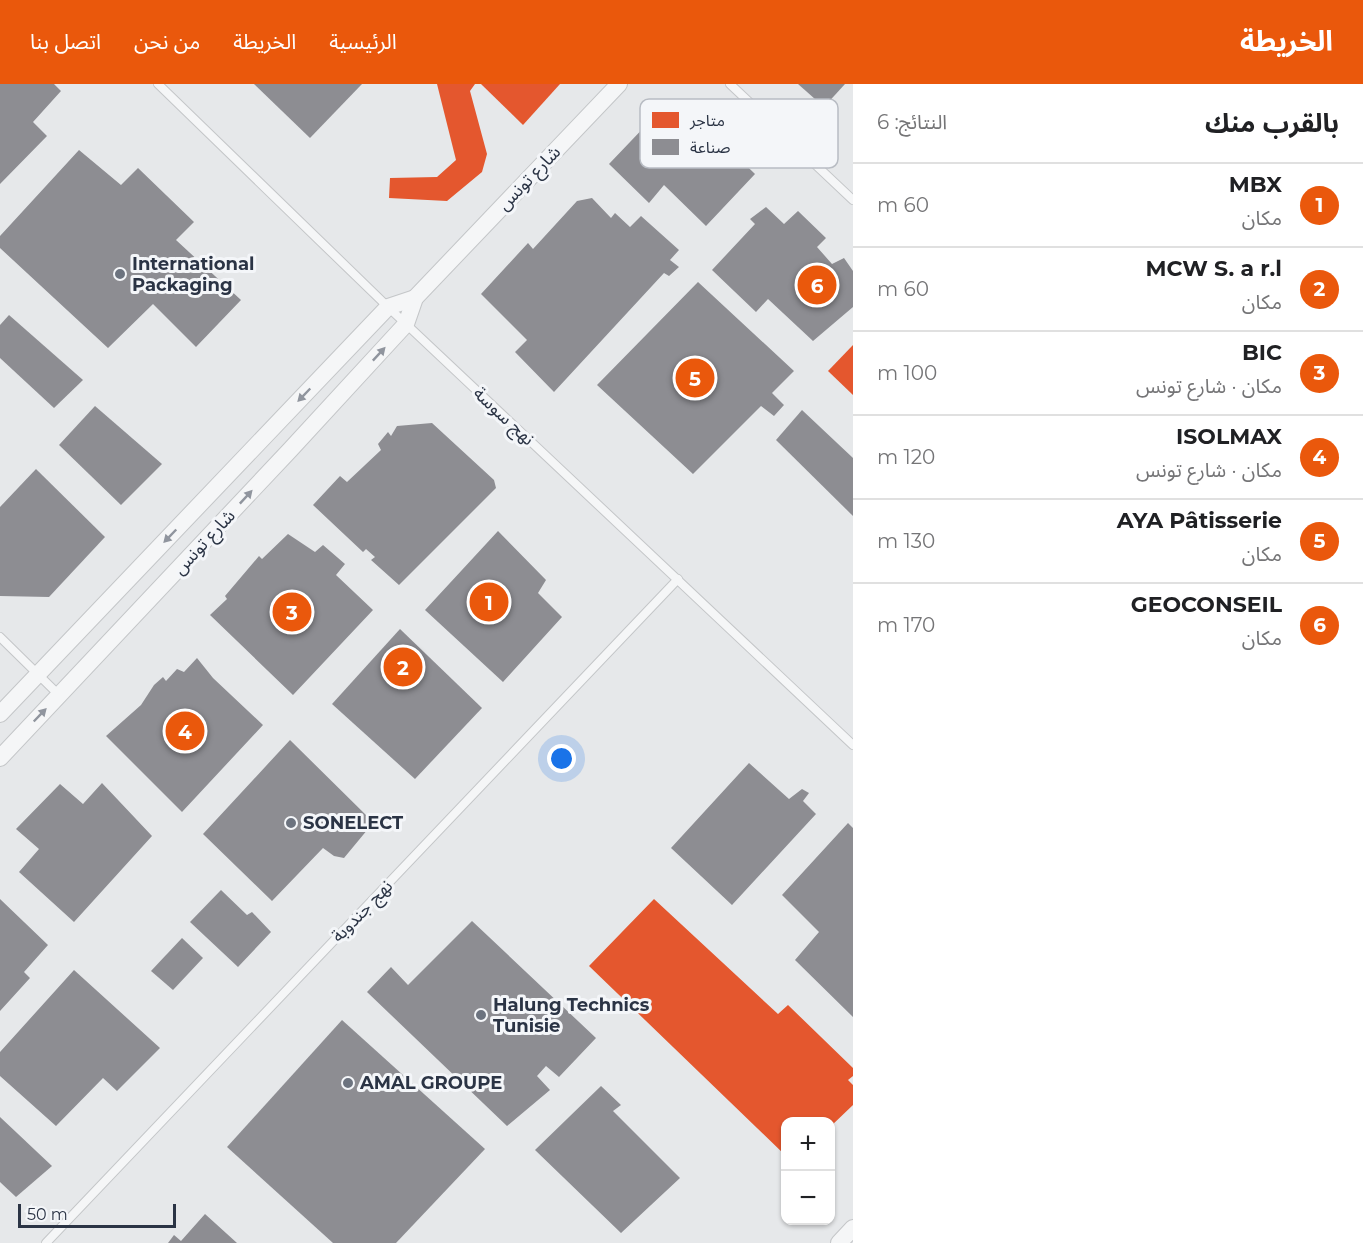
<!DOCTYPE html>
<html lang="ar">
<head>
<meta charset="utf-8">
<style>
	:root { --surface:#fff; --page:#f2f2f2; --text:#202124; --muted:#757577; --line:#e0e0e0; --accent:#ea580c }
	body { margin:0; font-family:Montserrat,"Noto Sans Arabic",sans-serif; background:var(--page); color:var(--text); direction:rtl }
	.controls { position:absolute; right:18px; bottom:18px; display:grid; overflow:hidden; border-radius:12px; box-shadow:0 2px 4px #0004 }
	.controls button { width:54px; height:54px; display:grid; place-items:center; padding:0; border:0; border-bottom:2px solid var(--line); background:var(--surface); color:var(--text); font:30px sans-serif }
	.scale { position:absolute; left:18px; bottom:15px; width:158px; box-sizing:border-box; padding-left:6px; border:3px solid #2b3445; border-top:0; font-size:16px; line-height:21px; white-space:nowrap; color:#2b3445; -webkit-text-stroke:4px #f4f6f9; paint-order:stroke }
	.you { position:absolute; left:562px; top:675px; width:21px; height:21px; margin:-15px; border:4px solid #fff; border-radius:50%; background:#1a73e8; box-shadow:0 0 0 9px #1a73e833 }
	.badge { display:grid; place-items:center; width:39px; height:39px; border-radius:50%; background:var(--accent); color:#fff; font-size:20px; font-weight:700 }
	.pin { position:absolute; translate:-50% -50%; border:3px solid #fff; box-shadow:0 2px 6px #0006 }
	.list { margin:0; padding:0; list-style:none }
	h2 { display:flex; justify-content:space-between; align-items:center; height:78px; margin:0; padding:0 24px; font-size:26px }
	h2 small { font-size:20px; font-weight:400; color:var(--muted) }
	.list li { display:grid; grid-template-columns:39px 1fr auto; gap:18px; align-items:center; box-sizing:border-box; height:84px; padding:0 24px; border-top:2px solid var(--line) }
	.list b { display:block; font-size:22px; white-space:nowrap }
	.list p { margin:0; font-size:20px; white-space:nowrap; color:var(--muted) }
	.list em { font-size:20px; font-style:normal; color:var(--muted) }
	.map { position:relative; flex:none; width:853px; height:1159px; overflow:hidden; direction:ltr }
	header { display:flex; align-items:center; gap:36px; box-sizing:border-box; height:84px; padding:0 30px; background:var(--accent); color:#fff }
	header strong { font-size:28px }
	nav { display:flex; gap:33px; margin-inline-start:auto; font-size:21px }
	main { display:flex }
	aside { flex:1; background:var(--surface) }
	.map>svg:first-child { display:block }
	.shops { fill:#e4572e }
	.industry { fill:#8d8d92 }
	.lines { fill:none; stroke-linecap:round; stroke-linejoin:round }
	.lane-casing { stroke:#c4c6c8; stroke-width:10 }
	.street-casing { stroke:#c4c6c8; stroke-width:18 }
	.lane { stroke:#f5f6f7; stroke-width:8 }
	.street { stroke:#f5f6f7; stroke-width:16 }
	.oneway { fill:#90959e }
	.poi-dot { fill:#6c737f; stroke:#f4f6f9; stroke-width:2 }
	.labels { text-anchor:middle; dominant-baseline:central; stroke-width:6; stroke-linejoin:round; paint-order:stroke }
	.street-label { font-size:18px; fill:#2b3445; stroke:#f4f6f9 }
	.poi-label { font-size:18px; font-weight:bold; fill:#2b3445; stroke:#f4f6f9; text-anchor:start }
	.key { fill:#f4f6f9; stroke:#b8bcc3; stroke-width:1.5 }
	.key-label { font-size:16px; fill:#2b3445 }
</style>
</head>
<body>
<header>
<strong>الخريطة</strong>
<nav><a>الرئيسية</a><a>الخريطة</a><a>من نحن</a><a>اتصل بنا</a></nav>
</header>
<main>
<aside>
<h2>بالقرب منك<small>النتائج: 6</small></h2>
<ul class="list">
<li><span class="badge">1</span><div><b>MBX</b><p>مكان</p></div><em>60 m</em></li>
<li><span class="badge">2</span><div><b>MCW S. a r.l</b><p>مكان</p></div><em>60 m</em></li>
<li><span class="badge">3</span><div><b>BIC</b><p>مكان · شارع تونس</p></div><em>100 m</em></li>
<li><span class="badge">4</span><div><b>ISOLMAX</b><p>مكان · شارع تونس</p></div><em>120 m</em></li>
<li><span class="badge">5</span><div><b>AYA Pâtisserie</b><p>مكان</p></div><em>130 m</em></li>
<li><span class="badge">6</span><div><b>GEOCONSEIL</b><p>مكان</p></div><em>170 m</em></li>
</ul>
</aside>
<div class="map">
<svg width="853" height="1159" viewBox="0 0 853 1159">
	<rect width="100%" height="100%" fill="#e6e8ea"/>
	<g class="shops">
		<polygon points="437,0 475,0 470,7 487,70 482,88 447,117 389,114 390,94 437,93 456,76"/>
		<polygon points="481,0 560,0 523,41"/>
		<polygon points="853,261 853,311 828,287"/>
		<polygon points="654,815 778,930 788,921 853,984 853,992 848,996 853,1001 853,1021 830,1043 830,1038 786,1038 786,1072 589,882"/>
	</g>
	<g class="industry">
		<polygon points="0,0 54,0 61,7 33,38 47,52 0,100"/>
		<polygon points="254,0 362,0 310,54"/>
		<polygon points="798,0 845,0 824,23"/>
		<polygon points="666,33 680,41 688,49 680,59 691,71 706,59 713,68 722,58 755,90 706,142 664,101 649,119 609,80 651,36"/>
		<polygon points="79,66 121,101 138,84 194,138 176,156 241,216 196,263 153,220 108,264 0,164 0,152"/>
		<polygon points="592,114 611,134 615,129 630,143 641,132 679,166 670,176 679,183 669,192 664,189 554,308 515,268 527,256 481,210 528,159 533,165 577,117"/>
		<polygon points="766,123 784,140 798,127 826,154 817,163 832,180 844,174 853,187 853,223 813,257 768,215 756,228 712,186 755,140 750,135"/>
		<polygon points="698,198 794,287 772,309 784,321 774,332 761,322 693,390 597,301"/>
		<polygon points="9,231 83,296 54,324 0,274 0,241"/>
		<polygon points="95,322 162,380 121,421 59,361"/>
		<polygon points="802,326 853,374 853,432 776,356"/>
		<polygon points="432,339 494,396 496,404 399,501 371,476 375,473 366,465 363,468 313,421 340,392 347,398 381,366 378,360 388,348 391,352 397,342"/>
		<polygon points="36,385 105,453 49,513 0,512 0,423"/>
		<polygon points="498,447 546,496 538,509 562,533 503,598 425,526"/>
		<polygon points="288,450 315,468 323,461 345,480 336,491 373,526 293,611 210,531 227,515 225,512 259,472 262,475"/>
		<polygon points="400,545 482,624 415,695 332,620"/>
		<polygon points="197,574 213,594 263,641 182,728 106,652 141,621 154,601 163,593 166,597 177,585 184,588"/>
		<polygon points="290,656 368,733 368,745 344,774 334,772 323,764 272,817 203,750"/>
		<polygon points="749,679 789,715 802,705 809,709 803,717 816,730 732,821 671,764"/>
		<polygon points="102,699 152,752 74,838 19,788 39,765 16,745 60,700 83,720"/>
		<polygon points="848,739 853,744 853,933 795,876 819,848 782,811"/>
		<polygon points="221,806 247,831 252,828 271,848 238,883 190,838"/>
		<polygon points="0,815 48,861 24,888 30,894 0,927"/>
		<polygon points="472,837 596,954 559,993 546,982 537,992 550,1006 507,1042 367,908 391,883 408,901"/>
		<polygon points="182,854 203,874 173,906 151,887"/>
		<polygon points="74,886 160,964 117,1007 103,994 56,1042 0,992 0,968"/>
		<polygon points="342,936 485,1065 396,1159 333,1159 227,1063"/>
		<polygon points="601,1002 621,1021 613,1027 680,1094 621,1149 535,1066"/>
		<polygon points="0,1033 52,1082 16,1113 0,1098"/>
		<polygon points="205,1130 237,1159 168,1159 174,1151 181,1157"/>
	</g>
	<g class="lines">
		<g class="lane-casing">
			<g id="lane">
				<polyline points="158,0 388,223 853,661"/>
				<polyline points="730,0 853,116"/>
				<polyline points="0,553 59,611"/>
				<polyline points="46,1159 678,495"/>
			</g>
		</g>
		<g class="street-casing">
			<g id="street">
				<polyline points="0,630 388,223 415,214"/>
				<polyline points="0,674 290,366 406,240 415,214 619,0"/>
				<polyline points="839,1159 853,1144"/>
			</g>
		</g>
		<use href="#lane" class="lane"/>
		<use href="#street" class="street"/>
	</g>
	<defs><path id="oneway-solid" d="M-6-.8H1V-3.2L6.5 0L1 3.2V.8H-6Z" transform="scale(1.5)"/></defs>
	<g class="oneway">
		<use href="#oneway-solid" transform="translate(379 270) rotate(-47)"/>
		<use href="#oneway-solid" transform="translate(304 311) rotate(134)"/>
		<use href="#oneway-solid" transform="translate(246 413) rotate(-47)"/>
		<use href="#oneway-solid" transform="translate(170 452) rotate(134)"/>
		<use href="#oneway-solid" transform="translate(40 631) rotate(-46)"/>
	</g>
	<g class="poi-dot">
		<circle cx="120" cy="190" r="6"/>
		<circle cx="291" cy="739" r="6"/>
		<circle cx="481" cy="931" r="6"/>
		<circle cx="348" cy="999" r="6"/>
	</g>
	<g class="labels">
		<g class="street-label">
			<text transform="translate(529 94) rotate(-46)">شارع تونس</text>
			<text transform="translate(504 332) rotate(43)">نهج سوسة</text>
			<text transform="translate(204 458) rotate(-47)">شارع تونس</text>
			<text transform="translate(362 827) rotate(-46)">نهج جندوبة</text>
		</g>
		<g class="poi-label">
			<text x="132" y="180">International<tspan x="132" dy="21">Packaging</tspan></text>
			<text x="303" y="739">SONELECT</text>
			<text x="493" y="921">Halung Technics<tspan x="493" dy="21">Tunisie</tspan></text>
			<text x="360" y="999">AMAL GROUPE</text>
		</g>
	</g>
	<rect x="640" y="15" width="198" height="69" rx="9" class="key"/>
	<rect x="652" y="28" width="27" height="16" fill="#e4572e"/>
	<rect x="652" y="55" width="27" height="16" fill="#8d8d92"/>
	<g class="key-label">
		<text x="690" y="42">متاجر</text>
		<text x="690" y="69">صناعة</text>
	</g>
</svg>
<div class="controls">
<button>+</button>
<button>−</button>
</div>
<div class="scale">50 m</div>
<div class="you"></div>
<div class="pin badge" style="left:489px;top:518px">1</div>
<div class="pin badge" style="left:403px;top:583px">2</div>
<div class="pin badge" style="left:292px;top:528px">3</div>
<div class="pin badge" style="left:185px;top:647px">4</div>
<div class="pin badge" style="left:695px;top:294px">5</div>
<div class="pin badge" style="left:817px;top:201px">6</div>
</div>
</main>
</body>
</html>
